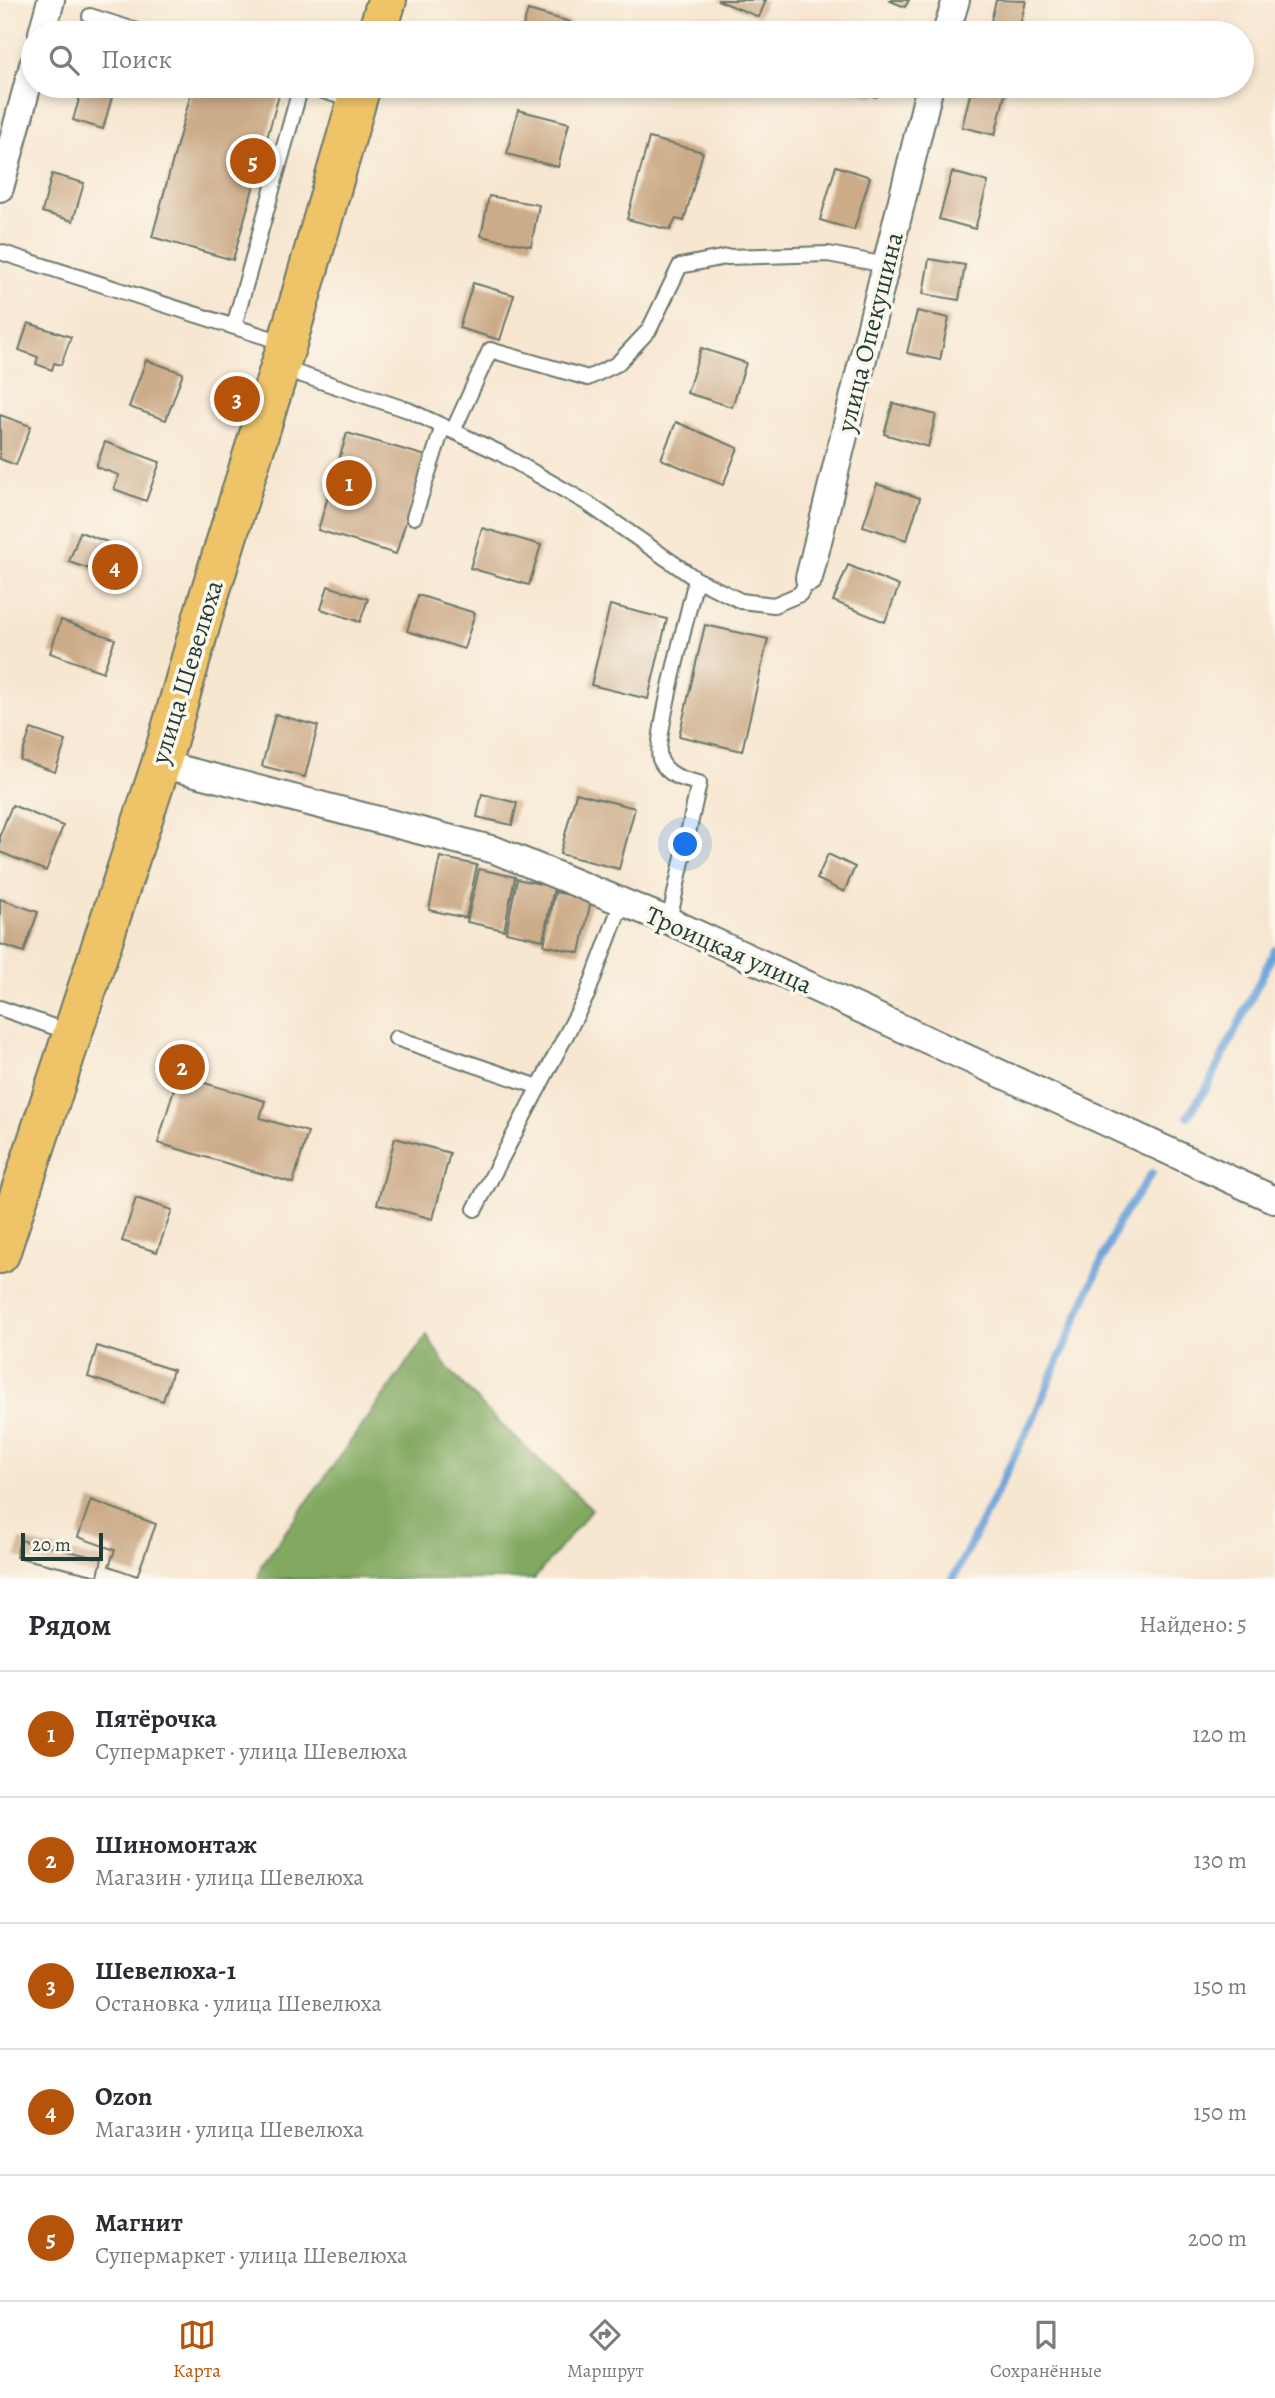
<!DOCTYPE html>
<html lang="ru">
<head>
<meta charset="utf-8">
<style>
	:root { --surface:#fff; --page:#f7f7f7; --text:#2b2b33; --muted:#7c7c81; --line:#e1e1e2; --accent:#b45309 }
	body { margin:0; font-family:Alegreya,serif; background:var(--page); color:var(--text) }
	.scale { position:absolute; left:21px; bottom:18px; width:82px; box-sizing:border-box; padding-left:7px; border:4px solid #1f3d34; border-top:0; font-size:19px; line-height:24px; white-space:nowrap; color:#1f3d34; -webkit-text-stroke:5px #fbf7ec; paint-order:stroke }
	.you { position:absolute; left:686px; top:845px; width:24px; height:24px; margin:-18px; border:5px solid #fff; border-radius:50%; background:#1a73e8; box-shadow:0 0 0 10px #1a73e833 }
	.badge { display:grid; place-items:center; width:46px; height:46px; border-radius:50%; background:var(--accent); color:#fff; font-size:23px; font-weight:700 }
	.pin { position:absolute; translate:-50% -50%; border:4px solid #fff; box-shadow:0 2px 7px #0006 }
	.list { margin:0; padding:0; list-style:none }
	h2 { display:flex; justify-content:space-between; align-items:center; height:91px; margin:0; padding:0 28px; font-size:30px }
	h2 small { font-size:23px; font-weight:400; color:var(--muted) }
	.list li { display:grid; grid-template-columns:46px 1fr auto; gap:21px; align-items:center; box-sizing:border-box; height:126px; padding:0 28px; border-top:2px solid var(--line) }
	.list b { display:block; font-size:26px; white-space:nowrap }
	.list p { margin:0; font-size:23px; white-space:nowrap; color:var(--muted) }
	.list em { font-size:23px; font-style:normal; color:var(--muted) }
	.icon { flex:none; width:38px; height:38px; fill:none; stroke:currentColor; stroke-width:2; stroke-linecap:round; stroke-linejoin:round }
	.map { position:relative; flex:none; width:1275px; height:1579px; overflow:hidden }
	.search { position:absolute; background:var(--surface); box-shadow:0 4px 10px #0003; left:21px; right:21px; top:21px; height:77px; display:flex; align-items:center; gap:18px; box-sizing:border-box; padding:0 24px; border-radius:38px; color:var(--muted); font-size:26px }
	.sheet { height:721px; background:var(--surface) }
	nav { display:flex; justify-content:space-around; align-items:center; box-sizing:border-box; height:98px; border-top:2px solid var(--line); background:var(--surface); font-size:19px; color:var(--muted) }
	nav a { display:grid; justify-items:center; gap:4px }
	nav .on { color:var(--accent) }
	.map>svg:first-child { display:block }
	.forest { fill:#81a960; stroke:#50734a; stroke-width:2 }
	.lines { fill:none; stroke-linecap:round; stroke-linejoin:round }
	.stream { stroke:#6ba3d9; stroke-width:8 }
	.building { fill:#ccab88 }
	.lane-casing { stroke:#6b786b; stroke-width:18 }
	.street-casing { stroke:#6b786b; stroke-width:30 }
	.primary-casing { stroke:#6b786b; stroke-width:42 }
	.lane { stroke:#fff; stroke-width:14 }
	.street { stroke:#fff; stroke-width:26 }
	.primary { stroke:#efc469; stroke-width:38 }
	.labels { text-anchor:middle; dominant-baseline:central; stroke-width:7; stroke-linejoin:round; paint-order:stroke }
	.street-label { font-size:26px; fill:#1f3d34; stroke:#fbf7ec }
</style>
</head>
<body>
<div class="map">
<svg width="1275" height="1579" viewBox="0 0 1275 1579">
	<rect width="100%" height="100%" fill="#fbf7ec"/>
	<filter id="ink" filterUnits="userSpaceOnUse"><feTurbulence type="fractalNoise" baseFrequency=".0143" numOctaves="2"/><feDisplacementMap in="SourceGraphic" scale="14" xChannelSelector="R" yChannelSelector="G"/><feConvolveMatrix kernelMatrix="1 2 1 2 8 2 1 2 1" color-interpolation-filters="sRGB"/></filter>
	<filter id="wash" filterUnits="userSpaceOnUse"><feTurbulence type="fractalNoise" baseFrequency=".00686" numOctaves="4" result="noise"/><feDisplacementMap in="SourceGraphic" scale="28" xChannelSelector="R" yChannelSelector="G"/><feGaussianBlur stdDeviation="1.57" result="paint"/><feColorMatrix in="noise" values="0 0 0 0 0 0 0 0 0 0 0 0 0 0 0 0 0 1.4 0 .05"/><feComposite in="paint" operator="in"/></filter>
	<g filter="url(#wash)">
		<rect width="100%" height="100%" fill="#f7e6d0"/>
		<polygon class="forest" points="427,1335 445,1365 490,1414 592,1509 534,1579 258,1579 261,1566"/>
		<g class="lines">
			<g class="stream">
				<polyline points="1188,1116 1209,1084 1275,950"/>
				<polyline points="953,1579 1034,1417 1118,1223 1152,1173"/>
			</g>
		</g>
		<g id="blocks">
			<g class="building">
				<polygon points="717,0 766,0 759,17"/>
				<polygon points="888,0 909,0 905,7"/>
				<polygon points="996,0 1026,1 1018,33 989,29"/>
				<polygon points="528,10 570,22 566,33 521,33"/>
				<polygon points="657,24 680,33 653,33"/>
				<polygon points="834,28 850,32 850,33 832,33"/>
				<polygon points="83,86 115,86 103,129 73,120"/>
				<polygon points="193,86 246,86 279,95 233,260 152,237"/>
				<polygon points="838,86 879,86 876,97"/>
				<polygon points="972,86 988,86 1006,90 995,135 962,127"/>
				<polygon points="518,110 569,123 558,167 507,154"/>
				<polygon points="649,138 703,152 684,221 676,219 670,230 627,219"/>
				<polygon points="836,166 870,177 854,230 820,220"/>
				<polygon points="952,172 988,182 975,229 939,219"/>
				<polygon points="52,174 84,183 73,221 42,212"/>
				<polygon points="489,196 539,205 531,246 481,236"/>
				<polygon points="929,259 965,265 959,300 923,294"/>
				<polygon points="473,283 514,295 500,340 459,328"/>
				<polygon points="917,311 949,318 940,360 907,353"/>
				<polygon points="28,323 71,337 61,365 54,363 52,370 36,364 38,357 19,350"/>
				<polygon points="701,348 746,363 732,407 687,393"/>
				<polygon points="146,360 183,373 166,420 129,407"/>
				<polygon points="893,403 936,415 928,447 884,434"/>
				<polygon points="0,415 31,426 16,465 0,459"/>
				<polygon points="676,422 738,448 723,485 661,459"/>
				<polygon points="347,433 426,456 396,554 318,530"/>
				<polygon points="105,442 160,462 146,501 114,489 119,475 96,467"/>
				<polygon points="877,484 920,498 907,540 863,526"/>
				<polygon points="482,528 541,545 529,585 470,568"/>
				<polygon points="80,532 129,550 119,579 69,562"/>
				<polygon points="848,565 899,586 885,622 833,601"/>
				<polygon points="328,586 368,599 360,622 321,609"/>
				<polygon points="418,595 475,613 464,649 407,631"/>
				<polygon points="610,605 667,619 648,699 591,685"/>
				<polygon points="61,620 115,639 103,672 50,653"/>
				<polygon points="705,625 768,639 742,751 679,736"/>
				<polygon points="275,714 318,726 305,777 262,766"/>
				<polygon points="31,729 66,741 55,772 20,760"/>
				<polygon points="576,793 635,808 619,869 560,854"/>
				<polygon points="482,794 517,803 512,825 477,817"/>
				<polygon points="12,805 63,826 46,871 0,852 0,835"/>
				<polygon points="828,854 855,867 844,892 817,879"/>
				<polygon points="440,857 477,865 466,918 429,910"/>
				<polygon points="479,869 515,877 504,930 467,922"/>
				<polygon points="517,879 554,887 543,940 506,932"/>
				<polygon points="555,892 591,900 580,953 544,945"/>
				<polygon points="0,899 38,912 24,952 0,944"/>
				<polygon points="178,1075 265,1101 260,1118 308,1132 293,1183 158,1143"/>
				<polygon points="395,1138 450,1153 433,1219 377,1204"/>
				<polygon points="136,1198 172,1210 157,1252 122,1241"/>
				<polygon points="97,1346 173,1370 163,1401 88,1377"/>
				<polygon points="91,1500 156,1524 137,1576 109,1566 115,1550 78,1537"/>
				<polygon points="20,1540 102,1559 98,1576 16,1557"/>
			</g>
		</g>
	</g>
	<g filter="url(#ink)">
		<use href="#blocks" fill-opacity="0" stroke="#6b786b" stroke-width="2"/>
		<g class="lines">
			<g class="lane-casing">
				<g id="lane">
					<polyline points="90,16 144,33"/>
					<polyline points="307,86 355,101"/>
					<polyline points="0,252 285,343"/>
					<polyline points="234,326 301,86"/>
					<polyline points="281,368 408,410 498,452 587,503 696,579 741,601 774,605 800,594 809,578"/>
					<polyline points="453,431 490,350 588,378 617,364 649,330 680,266 726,257 828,254 886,265"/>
					<polyline points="414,517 443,426"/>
					<path d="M669,921L699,783C684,780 666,775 660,759C653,742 690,607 696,579"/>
					<polyline points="0,1008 71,1033"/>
					<polyline points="396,1038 539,1087"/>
					<polyline points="475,1209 587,995 622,902"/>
				</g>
			</g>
			<g class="street-casing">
				<g id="street">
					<polyline points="42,33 51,0"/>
					<polyline points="946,33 956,0"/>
					<polyline points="0,188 33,65"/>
					<polyline points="809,578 930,86"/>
					<polyline points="161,764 495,850 669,921 1275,1200"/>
				</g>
			</g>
			<g class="primary-casing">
				<g id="primary">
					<polyline points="377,33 387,0"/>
					<polyline points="0,1254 161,764 205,609 287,344 361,86"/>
				</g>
			</g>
			<use href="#lane" class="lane"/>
			<use href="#street" class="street"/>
			<use href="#primary" class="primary"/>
		</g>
	</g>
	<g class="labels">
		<g class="street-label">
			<text transform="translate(870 332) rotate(-76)">улица Опекушина</text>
			<text transform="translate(187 672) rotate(-73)">улица Шевелюха</text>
			<text transform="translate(729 950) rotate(24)">Троицкая улица</text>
		</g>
	</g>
</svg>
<div class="scale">20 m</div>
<div class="you"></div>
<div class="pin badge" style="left:349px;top:483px">1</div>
<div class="pin badge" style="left:182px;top:1067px">2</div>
<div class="pin badge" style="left:237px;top:399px">3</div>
<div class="pin badge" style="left:115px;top:567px">4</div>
<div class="pin badge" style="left:253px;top:161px">5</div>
<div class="search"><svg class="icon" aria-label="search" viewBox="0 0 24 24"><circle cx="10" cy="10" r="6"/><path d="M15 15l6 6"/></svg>Поиск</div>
</div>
<section class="sheet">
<h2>Рядом<small>Найдено: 5</small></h2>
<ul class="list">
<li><span class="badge">1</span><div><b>Пятёрочка</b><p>Супермаркет · улица Шевелюха</p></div><em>120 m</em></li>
<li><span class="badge">2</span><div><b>Шиномонтаж</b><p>Магазин · улица Шевелюха</p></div><em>130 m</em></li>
<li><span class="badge">3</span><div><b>Шевелюха-1</b><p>Остановка · улица Шевелюха</p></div><em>150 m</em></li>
<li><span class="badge">4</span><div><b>Ozon</b><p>Магазин · улица Шевелюха</p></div><em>150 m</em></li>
<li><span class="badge">5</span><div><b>Магнит</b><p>Супермаркет · улица Шевелюха</p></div><em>200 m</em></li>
</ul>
</section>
<nav>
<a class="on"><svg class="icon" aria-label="map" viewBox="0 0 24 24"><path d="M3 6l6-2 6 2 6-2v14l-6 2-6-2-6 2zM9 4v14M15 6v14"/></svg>Карта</a>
<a><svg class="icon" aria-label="directions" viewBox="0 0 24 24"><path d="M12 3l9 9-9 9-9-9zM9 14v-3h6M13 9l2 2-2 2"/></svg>Маршрут</a>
<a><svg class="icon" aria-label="saved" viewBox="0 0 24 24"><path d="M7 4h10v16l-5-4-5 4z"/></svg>Сохранённые</a>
</nav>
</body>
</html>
